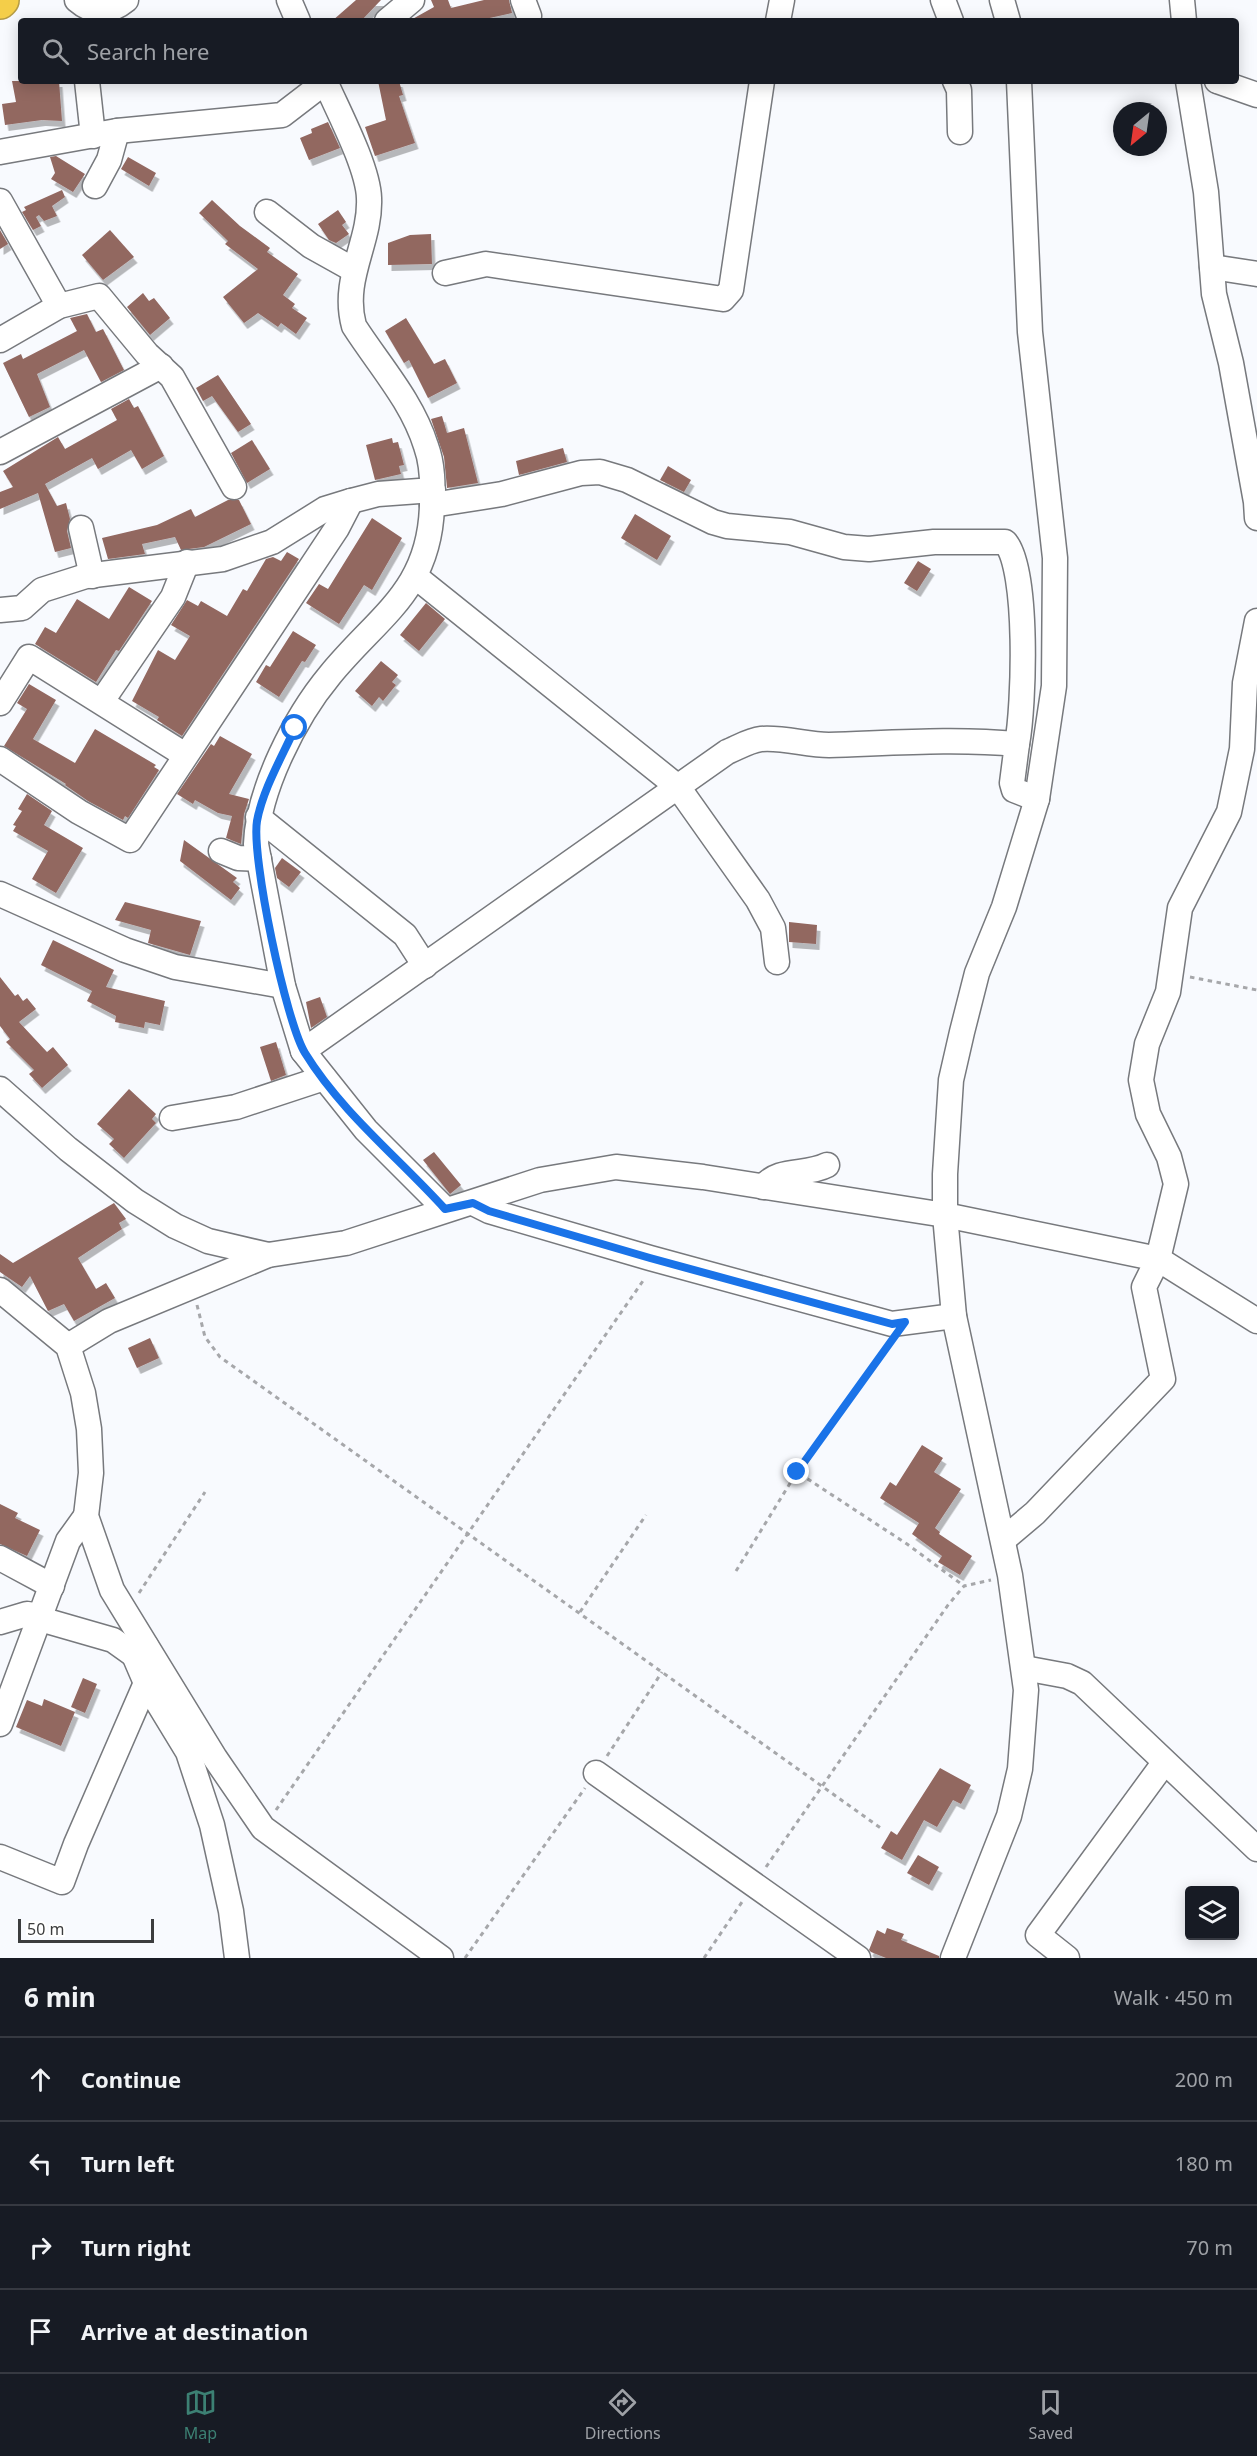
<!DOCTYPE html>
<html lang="en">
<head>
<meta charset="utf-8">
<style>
	:root { --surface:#171b24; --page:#20242c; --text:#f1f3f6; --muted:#9ea1a6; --line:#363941; --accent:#3c8073 }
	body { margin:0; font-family:"Noto Sans",sans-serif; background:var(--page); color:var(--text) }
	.controls { position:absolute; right:18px; bottom:18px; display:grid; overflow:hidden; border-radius:6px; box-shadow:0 3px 15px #0003 }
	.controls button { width:54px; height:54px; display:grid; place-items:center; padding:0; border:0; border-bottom:2px solid var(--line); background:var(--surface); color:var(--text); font:30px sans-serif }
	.compass { position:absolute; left:1113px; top:102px; width:54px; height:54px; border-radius:50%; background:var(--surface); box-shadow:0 3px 15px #0003; rotate:209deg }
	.scale { position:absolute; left:18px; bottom:15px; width:136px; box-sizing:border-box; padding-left:6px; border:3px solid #3c3d3e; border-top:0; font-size:16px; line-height:21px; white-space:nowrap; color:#3c3d3e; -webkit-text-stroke:4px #fff; paint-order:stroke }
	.stop { position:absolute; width:18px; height:18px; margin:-14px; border:4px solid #1a73e8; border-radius:50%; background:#fff }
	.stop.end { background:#1a73e8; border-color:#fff; box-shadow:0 2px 6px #0008 }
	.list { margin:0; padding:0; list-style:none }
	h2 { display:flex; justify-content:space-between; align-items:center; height:78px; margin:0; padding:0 24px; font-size:26px }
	h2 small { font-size:20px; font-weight:400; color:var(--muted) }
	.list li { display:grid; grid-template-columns:39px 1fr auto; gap:18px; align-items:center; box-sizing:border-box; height:84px; padding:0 24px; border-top:2px solid var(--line) }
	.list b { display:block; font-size:22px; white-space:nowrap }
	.list em { font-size:20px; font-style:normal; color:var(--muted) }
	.icon { flex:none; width:33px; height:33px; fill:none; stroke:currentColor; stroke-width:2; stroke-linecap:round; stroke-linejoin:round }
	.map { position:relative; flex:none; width:1257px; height:1958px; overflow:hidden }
	.search { position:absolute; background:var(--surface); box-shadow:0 3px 15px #0003; left:18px; right:18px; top:18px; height:66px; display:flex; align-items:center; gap:15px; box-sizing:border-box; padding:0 21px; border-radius:6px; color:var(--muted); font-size:22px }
	.sheet { height:414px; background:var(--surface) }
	nav { display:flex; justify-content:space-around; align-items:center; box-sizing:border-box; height:84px; border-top:2px solid var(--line); background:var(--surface); font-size:16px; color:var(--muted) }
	nav a { display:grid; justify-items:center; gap:3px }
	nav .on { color:var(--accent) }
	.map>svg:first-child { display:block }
	.building { fill:#926761; filter:url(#shadow) }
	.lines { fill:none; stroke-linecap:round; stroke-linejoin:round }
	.minor-casing { stroke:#77797d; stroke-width:27 }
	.highway-casing { stroke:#b49b45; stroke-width:36 }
	.path { stroke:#a6a7aa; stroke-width:3; stroke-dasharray:4.5 4.5; stroke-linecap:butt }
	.minor { stroke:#fff; stroke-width:24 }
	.highway { stroke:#f4ce49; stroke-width:33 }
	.route { stroke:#1a73e8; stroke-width:8 }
</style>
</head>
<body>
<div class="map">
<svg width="1257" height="1958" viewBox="0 0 1257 1958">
	<defs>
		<filter id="shadow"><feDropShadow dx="3.5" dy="6" stdDeviation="0" flood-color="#0004"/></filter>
	</defs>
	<rect width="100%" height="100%" fill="#f8fafe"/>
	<g class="building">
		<polygon points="356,0 381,0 361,21 332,21"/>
		<polygon points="431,0 448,0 451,8 484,0 509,0 512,13 476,21 409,21 434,7"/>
		<polygon points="12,81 59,81 62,121 42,120 5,125 2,104 16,102"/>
		<polygon points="378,81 399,81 403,95 399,96 415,143 375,156 365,127 386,120"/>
		<polygon points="328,122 340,148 309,160 300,138 312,133 311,129"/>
		<polygon points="56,156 85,174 73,192 51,179 55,173 50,157"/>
		<polygon points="128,157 156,173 149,186 121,169"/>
		<polygon points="62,190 65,197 52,206 57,216 44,221 39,215 36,217 41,226 33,230 22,212 26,210 24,207"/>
		<polygon points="212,200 240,226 270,248 267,252 298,274 283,295 295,304 292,308 307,318 296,334 281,323 278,327 258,313 244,323 223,297 258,269 225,244 228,241 199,213"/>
		<polygon points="338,210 346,222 342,225 349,234 336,243 329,240 318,224"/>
		<polygon points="0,230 8,244 0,249"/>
		<polygon points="110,230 134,257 103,280 82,255"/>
		<polygon points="431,234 432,264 388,265 388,243 410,235"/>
		<polygon points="143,293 149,301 154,298 170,318 150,335 127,307"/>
		<polygon points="87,314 96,332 103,329 124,370 101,382 84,350 37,374 50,407 29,417 3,363 21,354 23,359 77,331 70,318"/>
		<polygon points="406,318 434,364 445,359 457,383 428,398 409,360 404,363 385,331"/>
		<polygon points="218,375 251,424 238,432 212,396 203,401 196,388"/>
		<polygon points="129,399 134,408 138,406 164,456 142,469 131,450 98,469 92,458 45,484 57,506 66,503 70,519 67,531 71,548 55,552 38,493 0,509 0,492 13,487 3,471 58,437 65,449 117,420 111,409"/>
		<polygon points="442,416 447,433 464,428 478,483 447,488 444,457 431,419"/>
		<polygon points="392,438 393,443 398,442 404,465 399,466 401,474 375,480 366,445"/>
		<polygon points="252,440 270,469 247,483 231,453"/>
		<polygon points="563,448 567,462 519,475 516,461"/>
		<polygon points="668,466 691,480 684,492 660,480"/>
		<polygon points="228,500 239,500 251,524 204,547 181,550 175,537 142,544 145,554 108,559 102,538 157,525 191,509 195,517"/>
		<polygon points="635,514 671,536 657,560 621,538"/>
		<polygon points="372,518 402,538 372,590 364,585 339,624 306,603 319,584 328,589"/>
		<polygon points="287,552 299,559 182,736 157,720 159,717 132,701 158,650 175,660 190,636 171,625 187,600 198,606 201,601 227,616 243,589 247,591 266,559 273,557 281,561"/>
		<polygon points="918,561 931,569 917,591 904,583"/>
		<polygon points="129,587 152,601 119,651 116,650 96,682 35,644 45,627 56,633 77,599 109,619"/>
		<polygon points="426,603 445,619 419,651 400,635"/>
		<polygon points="293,631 316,645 305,662 302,661 279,697 256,682 266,665 270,667"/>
		<polygon points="381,661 398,675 392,682 396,685 383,701 379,697 372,706 355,691"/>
		<polygon points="29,684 56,700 33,739 75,763 95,729 156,765 154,767 159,770 128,818 125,816 123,820 88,801 65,785 66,784 4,746 27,709 17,703"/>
		<polygon points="220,736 252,754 229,794 249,799 244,814 241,844 226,838 232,816 218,813 195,800 193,804 177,794 211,744 214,746"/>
		<polygon points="27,794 52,811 44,825 83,848 56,893 32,879 48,851 13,831 16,826 13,825 22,811 18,809"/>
		<polygon points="184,840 237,878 233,882 240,888 231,900 180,861"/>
		<polygon points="282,858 301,872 289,887 277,878 275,868"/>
		<polygon points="125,902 201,921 190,955 148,943 151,930 115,920"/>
		<polygon points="789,922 817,925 816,944 789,942"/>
		<polygon points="53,940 114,970 106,987 165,1001 160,1025 145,1022 144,1028 115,1022 116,1016 87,1001 92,991 41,965"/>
		<polygon points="0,977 15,996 18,994 23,1001 27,998 36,1009 19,1022 47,1052 53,1047 68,1065 42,1088 29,1074 34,1070 6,1042 10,1039 0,1026"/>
		<polygon points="320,997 327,1017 311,1028 306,1002"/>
		<polygon points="276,1042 286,1075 271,1081 260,1047"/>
		<polygon points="129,1089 156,1114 152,1119 156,1123 124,1158 109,1144 114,1139 97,1124"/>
		<polygon points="434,1152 461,1185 450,1194 423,1160"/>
		<polygon points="114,1203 126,1219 119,1223 122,1229 78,1258 96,1289 106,1283 115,1298 74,1321 64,1304 48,1311 30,1276 22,1287 0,1272 0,1254 13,1263"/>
		<polygon points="150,1338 159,1358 137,1368 128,1348"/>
		<polygon points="922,1445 943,1458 934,1472 961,1489 935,1528 940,1532 939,1534 972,1556 960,1575 938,1562 942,1556 912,1534 919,1523 880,1498 890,1482 896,1486"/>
		<polygon points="0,1504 18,1513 15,1518 40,1530 27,1556 0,1544"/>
		<polygon points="83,1678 97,1684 85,1713 71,1707"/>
		<polygon points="44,1699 75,1712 61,1746 16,1727 27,1700 42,1706"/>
		<polygon points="940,1768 971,1785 961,1804 953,1800 937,1827 924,1820 902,1860 881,1848 891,1831 897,1835"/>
		<polygon points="918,1855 939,1867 929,1885 907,1873"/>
		<polygon points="887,1928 904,1934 901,1940 939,1956 939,1958 886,1958 871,1952 869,1950 877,1930 885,1934"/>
	</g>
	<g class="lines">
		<g class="minor-casing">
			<g id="minor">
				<path d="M77,0C93,14 109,14 126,0"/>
				<polyline points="289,0 298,21"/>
				<polyline points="523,0 529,16"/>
				<polyline points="943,0 951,21"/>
				<polyline points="1002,0 1008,21"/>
				<polyline points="1182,0 1184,21"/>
				<polyline points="387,21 412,0"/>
				<polyline points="778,21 782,0"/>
				<polyline points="87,81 93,136"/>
				<path d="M325,81C338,111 368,167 369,198C371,243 341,278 354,326C379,365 412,401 426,446C433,465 433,485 432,505C430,591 378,616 330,675C295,717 258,790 256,844L283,986L303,1051L366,1130L445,1209"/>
				<polyline points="955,81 959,90 960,132"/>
				<polyline points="1188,81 1206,192 1214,294 1231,363 1256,502 1257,518"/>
				<polyline points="1217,81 1257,95"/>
				<polyline points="0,152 117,131 282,115 325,82"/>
				<polyline points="95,186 109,160 117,131"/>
				<polyline points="0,201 59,306"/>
				<polyline points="267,212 311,246 354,270"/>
				<polyline points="1212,267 1257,274"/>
				<polyline points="445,273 486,264 723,299 731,290 762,81"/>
				<polyline points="0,340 59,306 99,296 147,354 172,377 234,487"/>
				<polyline points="0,452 161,366"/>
				<path d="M432,505L502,494L581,473L600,472L627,480L713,522L727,526L790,532L844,547L869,549L934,542H1005C1029,568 1024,708 1017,744"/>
				<polyline points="81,528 92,576"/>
				<polyline points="416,577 678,787 758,900 773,928 777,962"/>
				<polyline points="0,610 22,608 42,590 86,576 223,559 272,542 325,509 351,501 378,494 433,490"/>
				<polyline points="102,701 173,597 187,562"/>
				<polyline points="0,703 29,657 185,755"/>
				<polyline points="0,759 79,812 130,840 337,528 351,501"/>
				<polyline points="258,817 405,935 425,966"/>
				<polyline points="221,851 238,858 259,859"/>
				<polyline points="0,894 125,950 175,967 283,986"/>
				<path d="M303,1051L727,752C737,748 750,740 761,739C783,737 807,745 829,745C892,743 954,738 1017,744L1012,783L1014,790L1037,799"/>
				<polyline points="0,1089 68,1149 135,1201 175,1226 208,1241 268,1255"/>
				<polyline points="172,1118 236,1107 324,1078"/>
				<path d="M763,1187C779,1167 806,1176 827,1165"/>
				<polyline points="473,1203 489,1211 650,1258 892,1324 954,1316"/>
				<polyline points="0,1290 68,1346 83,1393 89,1429 91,1473 86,1516 112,1590 215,1758 263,1828 441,1958"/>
				<polyline points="68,1346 109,1321 268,1255 346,1243 540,1180 616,1167 703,1177 945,1215 1158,1259 1257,1321"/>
				<polyline points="1003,1540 1035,1513 1163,1379 1144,1287 1158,1259 1176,1184 1169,1157 1148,1114 1141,1080 1147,1044 1168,992 1180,908 1229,812 1242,749 1245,683 1257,621"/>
				<polyline points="0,1558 52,1586"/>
				<polyline points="40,1619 113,1640 134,1655 146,1646"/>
				<polyline points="0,1622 27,1614 41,1616"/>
				<polyline points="134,1655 146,1683 188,1752 212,1825 231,1911 237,1958"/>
				<polyline points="1024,1668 1067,1676 1082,1683 1257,1849"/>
				<polyline points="0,1724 68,1541 86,1516"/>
				<polyline points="596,1773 858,1958"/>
				<polyline points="0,1857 62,1882 76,1844 146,1683"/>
				<polyline points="953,1958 1009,1816 1020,1769 1026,1690 1010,1575 954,1316 945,1215 945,1174 951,1080 962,1032 977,973 1004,907 1037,799 1054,686 1055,558 1030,332 1019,81"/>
				<polyline points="1067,1958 1038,1935 1164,1763"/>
			</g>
		</g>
		<g class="highway-casing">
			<polyline id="highway" points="0,2 2,0"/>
		</g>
		<g class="path">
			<polyline points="1190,977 1257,990"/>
			<polyline points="197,1305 205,1337 220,1357 882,1829"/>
			<polyline points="889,1343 797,1472 907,1544 964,1586"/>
			<polyline points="736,1571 797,1472"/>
			<polyline points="139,1593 205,1492"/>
			<polyline points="580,1612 646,1515"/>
			<polyline points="607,1756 662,1672"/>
			<polyline points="276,1810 645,1278"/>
			<polyline points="766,1867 948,1605 964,1586 991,1580"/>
			<polyline points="465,1958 585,1788"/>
			<polyline points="704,1958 742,1902"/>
		</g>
		<use href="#minor" class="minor"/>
		<use href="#highway" class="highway"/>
	</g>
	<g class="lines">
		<path class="route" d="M295,728C282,757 263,789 257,821C251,857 286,1022 305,1053C342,1113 398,1157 445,1209L473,1203L489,1211L650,1258L892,1324L905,1322L797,1472"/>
	</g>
</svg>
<div class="controls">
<button><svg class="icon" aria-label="layers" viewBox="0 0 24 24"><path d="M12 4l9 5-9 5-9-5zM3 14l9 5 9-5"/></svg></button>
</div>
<svg class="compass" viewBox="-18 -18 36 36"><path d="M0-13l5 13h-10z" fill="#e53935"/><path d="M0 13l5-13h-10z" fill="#9ea1a6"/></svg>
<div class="scale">50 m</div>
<div class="stop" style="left:295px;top:728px"></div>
<div class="stop end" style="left:797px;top:1472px"></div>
<div class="search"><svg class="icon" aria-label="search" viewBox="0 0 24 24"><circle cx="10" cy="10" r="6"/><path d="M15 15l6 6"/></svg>Search here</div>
</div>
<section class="sheet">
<h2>6 min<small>Walk · 450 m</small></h2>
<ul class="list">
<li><svg class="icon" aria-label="ahead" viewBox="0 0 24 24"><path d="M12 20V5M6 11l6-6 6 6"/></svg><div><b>Continue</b></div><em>200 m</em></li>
<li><svg class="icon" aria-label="left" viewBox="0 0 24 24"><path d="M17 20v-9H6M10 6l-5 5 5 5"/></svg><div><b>Turn left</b></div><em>180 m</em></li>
<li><svg class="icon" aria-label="right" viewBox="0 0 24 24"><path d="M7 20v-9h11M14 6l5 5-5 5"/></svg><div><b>Turn right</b></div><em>70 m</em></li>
<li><svg class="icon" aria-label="arrive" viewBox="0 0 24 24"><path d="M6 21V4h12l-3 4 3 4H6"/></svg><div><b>Arrive at destination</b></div></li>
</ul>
</section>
<nav>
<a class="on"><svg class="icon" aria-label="map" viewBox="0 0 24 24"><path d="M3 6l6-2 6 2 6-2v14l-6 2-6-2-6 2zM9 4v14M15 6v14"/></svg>Map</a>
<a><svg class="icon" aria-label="directions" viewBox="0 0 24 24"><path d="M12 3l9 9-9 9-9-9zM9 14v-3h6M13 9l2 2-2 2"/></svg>Directions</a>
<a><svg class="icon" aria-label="saved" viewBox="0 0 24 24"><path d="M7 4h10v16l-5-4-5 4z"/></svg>Saved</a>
</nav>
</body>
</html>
